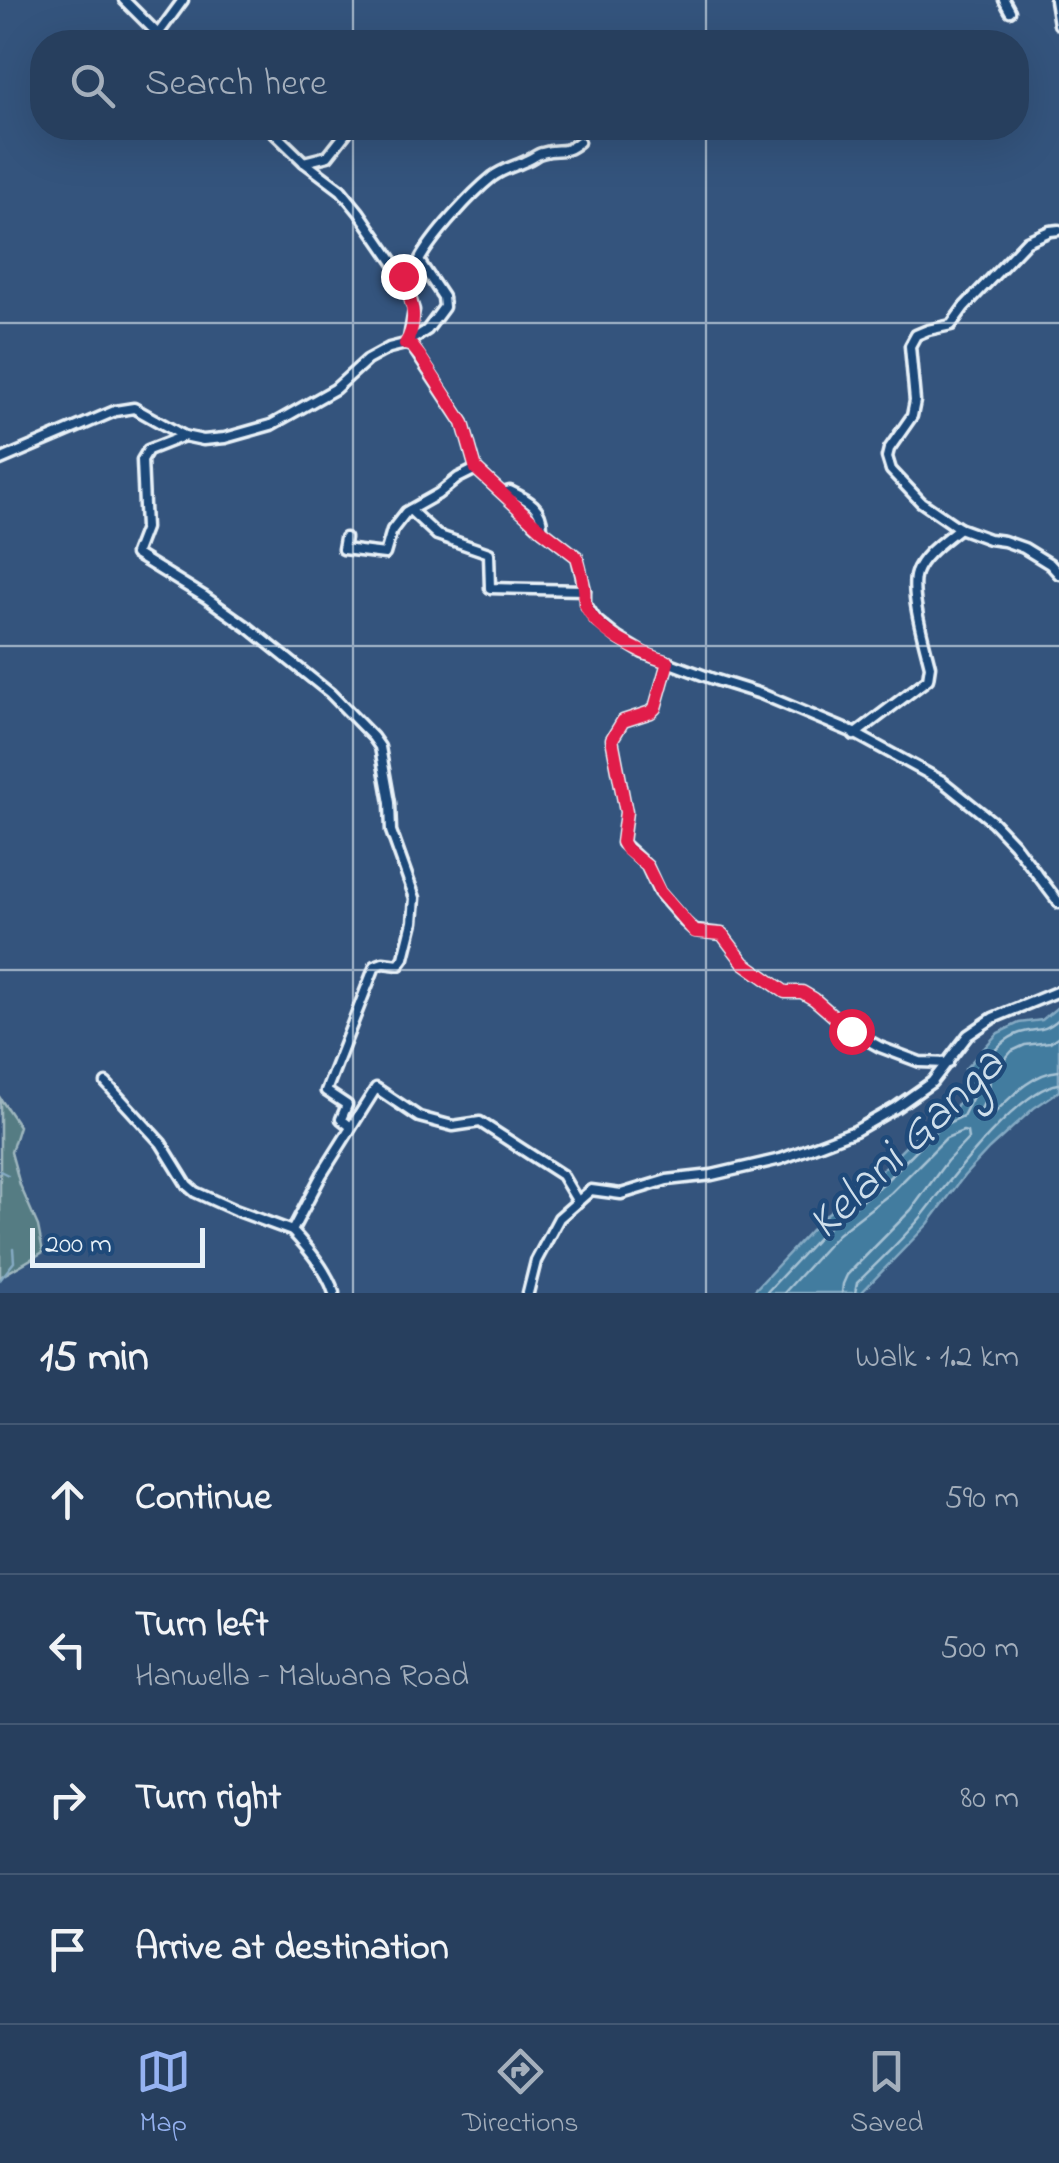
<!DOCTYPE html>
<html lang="en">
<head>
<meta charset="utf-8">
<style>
	:root { --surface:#273f5e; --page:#334a67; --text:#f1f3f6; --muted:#a4afbc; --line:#435873; --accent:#95b2f1 }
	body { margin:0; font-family:"Indie Flower",sans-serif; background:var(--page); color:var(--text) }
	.scale { position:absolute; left:30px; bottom:25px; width:175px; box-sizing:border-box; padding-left:10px; border:5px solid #e8f1f8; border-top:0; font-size:28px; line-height:35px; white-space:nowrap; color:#e8f1f8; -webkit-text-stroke:8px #1f4a7a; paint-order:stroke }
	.stop { position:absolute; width:30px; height:30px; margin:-22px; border:8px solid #e11d48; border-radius:50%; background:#fff }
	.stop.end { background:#e11d48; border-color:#fff; box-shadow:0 2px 10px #0008 }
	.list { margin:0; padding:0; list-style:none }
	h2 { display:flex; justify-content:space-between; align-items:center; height:130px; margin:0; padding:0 40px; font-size:42px }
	h2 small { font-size:32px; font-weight:400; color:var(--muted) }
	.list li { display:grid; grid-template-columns:65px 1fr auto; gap:30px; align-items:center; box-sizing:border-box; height:150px; padding:0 40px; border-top:2px solid var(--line) }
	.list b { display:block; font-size:38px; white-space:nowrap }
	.list p { margin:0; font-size:32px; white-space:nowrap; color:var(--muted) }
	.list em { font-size:32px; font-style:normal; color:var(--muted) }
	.icon { flex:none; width:55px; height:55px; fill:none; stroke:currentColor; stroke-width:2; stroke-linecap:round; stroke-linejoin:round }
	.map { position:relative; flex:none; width:1059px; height:1293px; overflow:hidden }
	.search { position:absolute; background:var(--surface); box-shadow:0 10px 40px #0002; left:30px; right:30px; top:30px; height:110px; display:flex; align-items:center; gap:25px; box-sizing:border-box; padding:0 35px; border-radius:40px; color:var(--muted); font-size:38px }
	.sheet { height:730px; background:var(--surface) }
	nav { display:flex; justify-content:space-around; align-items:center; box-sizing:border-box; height:140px; border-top:2px solid var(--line); background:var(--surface); font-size:28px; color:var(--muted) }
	nav a { display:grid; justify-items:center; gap:5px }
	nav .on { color:var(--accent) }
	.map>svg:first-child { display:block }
	.green { fill:#547c83; stroke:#9eb6be; stroke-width:2.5 }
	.water { fill:#437b9f; stroke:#85aac3; stroke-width:2.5 }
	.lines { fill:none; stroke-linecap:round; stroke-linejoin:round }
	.shore { stroke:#a6c2d4; stroke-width:2.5 }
	.stream { stroke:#85aac3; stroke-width:2.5 }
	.canal { stroke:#437b9f; stroke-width:6 }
	.minor-casing { stroke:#e8f1f8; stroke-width:15 }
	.minor { stroke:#1f4a7a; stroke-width:8 }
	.route { stroke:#e11d48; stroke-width:12 }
	.grid { fill:none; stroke:#e8f1f8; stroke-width:2.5; stroke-opacity:0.55 }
	.labels { text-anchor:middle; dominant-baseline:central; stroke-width:9; stroke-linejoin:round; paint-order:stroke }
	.water-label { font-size:48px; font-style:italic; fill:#cfdfeb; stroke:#1f4a7a }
</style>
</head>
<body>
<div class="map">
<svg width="1059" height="1293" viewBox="0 0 1059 1293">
	<rect width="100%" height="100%" fill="#34547d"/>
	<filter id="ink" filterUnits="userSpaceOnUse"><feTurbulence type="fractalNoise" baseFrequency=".01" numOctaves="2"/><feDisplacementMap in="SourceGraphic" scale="20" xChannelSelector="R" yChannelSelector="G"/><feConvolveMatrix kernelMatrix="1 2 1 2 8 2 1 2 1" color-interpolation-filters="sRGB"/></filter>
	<g filter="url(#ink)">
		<polygon class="green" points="0,1098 19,1126 11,1152 20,1185 38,1226 43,1252 0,1277"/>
		<polygon class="water" points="1059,1006 1059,1091 1034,1108 989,1149 964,1176 928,1224 861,1293 752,1293 823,1217 876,1176 934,1118 955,1109 967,1086 965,1069 998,1033 1019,1023 1042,1020"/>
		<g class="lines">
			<g class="shore">
				<path d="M1059,1036L1050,1042L1025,1045L1012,1051L990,1076L989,1093L977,1117V1121L984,1123C1005,1104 1029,1073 1059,1071"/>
				<path d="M766,1293L830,1225L883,1184L939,1127L963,1116L977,1089V1072C990,1057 1001,1039 1020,1033C1039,1027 1041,1034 1059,1019"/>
				<polyline points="784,1293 838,1234 891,1193 946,1138 963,1131 967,1132 968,1139 947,1161 911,1210 847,1275 843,1284 842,1293"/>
				<path d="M855,1293L857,1283C879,1261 902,1240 922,1216C947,1184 1019,1088 1059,1084"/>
			</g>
			<g class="stream">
				<polyline points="0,1171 8,1175"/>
				<polyline points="0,1280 14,1262 13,1248"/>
			</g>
			<g class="canal">
				<polyline points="853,128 856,128"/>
				<polyline points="721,137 733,128"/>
			</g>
			<g class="minor-casing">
				<g id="minor">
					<polyline points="124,0 166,42"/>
					<polyline points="1004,0 1010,11"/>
					<polyline points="1055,0 1059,24"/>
					<polyline points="158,34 183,0"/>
					<polyline points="269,128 304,162 341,190 359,212 403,276 414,310 409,338 407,342"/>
					<polyline points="304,162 328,156 350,128"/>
					<polyline points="1059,230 1050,231 1027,241 964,307 951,325 928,330 916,335 910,346 915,401 912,416 889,449 887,457 891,470 921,502 959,528 989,539 1004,541 1024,548 1050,564 1059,574"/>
					<path d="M405,344L427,330L444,307L443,297L419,261C432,236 471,194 492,177C504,168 516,166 528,160C533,158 537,154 542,153C560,147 562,156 579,142"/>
					<polyline points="184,436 148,450 142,460 145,528 135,554 205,597 249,628 330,693 373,737 380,747 390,803 391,831 415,898 413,922 404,958 399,965 383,963 375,966 326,1091 347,1105 341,1119 351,1127"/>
					<polyline points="0,460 115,411 134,408 184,436 203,440 225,438 271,425 335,389 367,360 389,348 405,344 412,346 463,423 476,469 542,530 577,557 585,590 585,603 596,620 618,638 643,653 716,680 761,694 854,733 942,781 993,822 1014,844 1059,903"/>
					<path d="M503,493L510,491C529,500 543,507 542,530"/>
					<polyline points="410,510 437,535 489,553 490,588 585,590"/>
					<polyline points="345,538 343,549 385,554 392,530 406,512 438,494 458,478 476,469"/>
					<polyline points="668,662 655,708 651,712 623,721 612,739 626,812 622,843 647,866 659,892 685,922 695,931 722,934 744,963 785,992 802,992 814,999 851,1031 880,1047 920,1062 948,1063"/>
					<path d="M854,735L928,679L930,666C925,645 909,592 916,573C922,555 945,540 959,528"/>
					<polyline points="106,1083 161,1143 187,1185 195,1192 235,1210 292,1231"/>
					<path d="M334,1293C327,1270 308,1248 292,1231L322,1174L376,1088L419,1117L453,1126L480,1122L562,1175L578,1202"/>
					<polyline points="528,1293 536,1261 559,1218 591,1190 621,1194 667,1180 712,1175 781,1159 855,1131 895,1108 932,1082 968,1035 993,1018 1059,991"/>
				</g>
			</g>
			<use href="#minor" class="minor"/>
		</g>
	</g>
	<g class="lines" filter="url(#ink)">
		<path class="route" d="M403,276C411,301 420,321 405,344L412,346L420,356L463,423L476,469L542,530L577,557C580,567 583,578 584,588C585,593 584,599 585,604C595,633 642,653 668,662L655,708L651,712L623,721L612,739L626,812L622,842L626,849L647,866L660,892L695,932L722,934L744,963L785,992H802L814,999L851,1031"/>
	</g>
	<path class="grid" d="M353,0V42M706,0V42M353,128V1293M706,128V1293M0,323H1059M0,646H1059M0,970H1059"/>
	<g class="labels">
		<g class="water-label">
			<text transform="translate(907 1145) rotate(-44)">Kelani Ganga</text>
		</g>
	</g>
</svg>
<div class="scale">200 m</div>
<div class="stop" style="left:851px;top:1031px"></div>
<div class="stop end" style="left:403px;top:276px"></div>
<div class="search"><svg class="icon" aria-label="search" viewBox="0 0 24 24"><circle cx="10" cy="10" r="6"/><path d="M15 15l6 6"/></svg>Search here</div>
</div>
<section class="sheet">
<h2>15 min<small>Walk · 1.2 km</small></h2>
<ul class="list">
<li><svg class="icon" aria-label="ahead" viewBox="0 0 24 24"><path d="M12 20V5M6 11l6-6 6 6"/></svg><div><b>Continue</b></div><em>590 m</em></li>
<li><svg class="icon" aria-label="left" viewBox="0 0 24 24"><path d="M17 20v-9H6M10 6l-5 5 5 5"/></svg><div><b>Turn left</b><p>Hanwella - Malwana Road</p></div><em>500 m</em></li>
<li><svg class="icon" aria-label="right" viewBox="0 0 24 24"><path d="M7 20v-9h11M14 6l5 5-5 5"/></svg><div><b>Turn right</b></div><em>80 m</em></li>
<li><svg class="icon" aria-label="arrive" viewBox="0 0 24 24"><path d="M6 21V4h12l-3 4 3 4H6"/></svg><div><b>Arrive at destination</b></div></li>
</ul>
</section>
<nav>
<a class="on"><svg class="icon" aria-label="map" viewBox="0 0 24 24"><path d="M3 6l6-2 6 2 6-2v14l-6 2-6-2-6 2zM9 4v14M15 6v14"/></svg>Map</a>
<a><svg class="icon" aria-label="directions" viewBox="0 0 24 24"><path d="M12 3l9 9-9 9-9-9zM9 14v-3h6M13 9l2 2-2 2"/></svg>Directions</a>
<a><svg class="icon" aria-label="saved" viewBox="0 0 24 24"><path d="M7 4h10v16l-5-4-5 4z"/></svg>Saved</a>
</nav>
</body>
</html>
